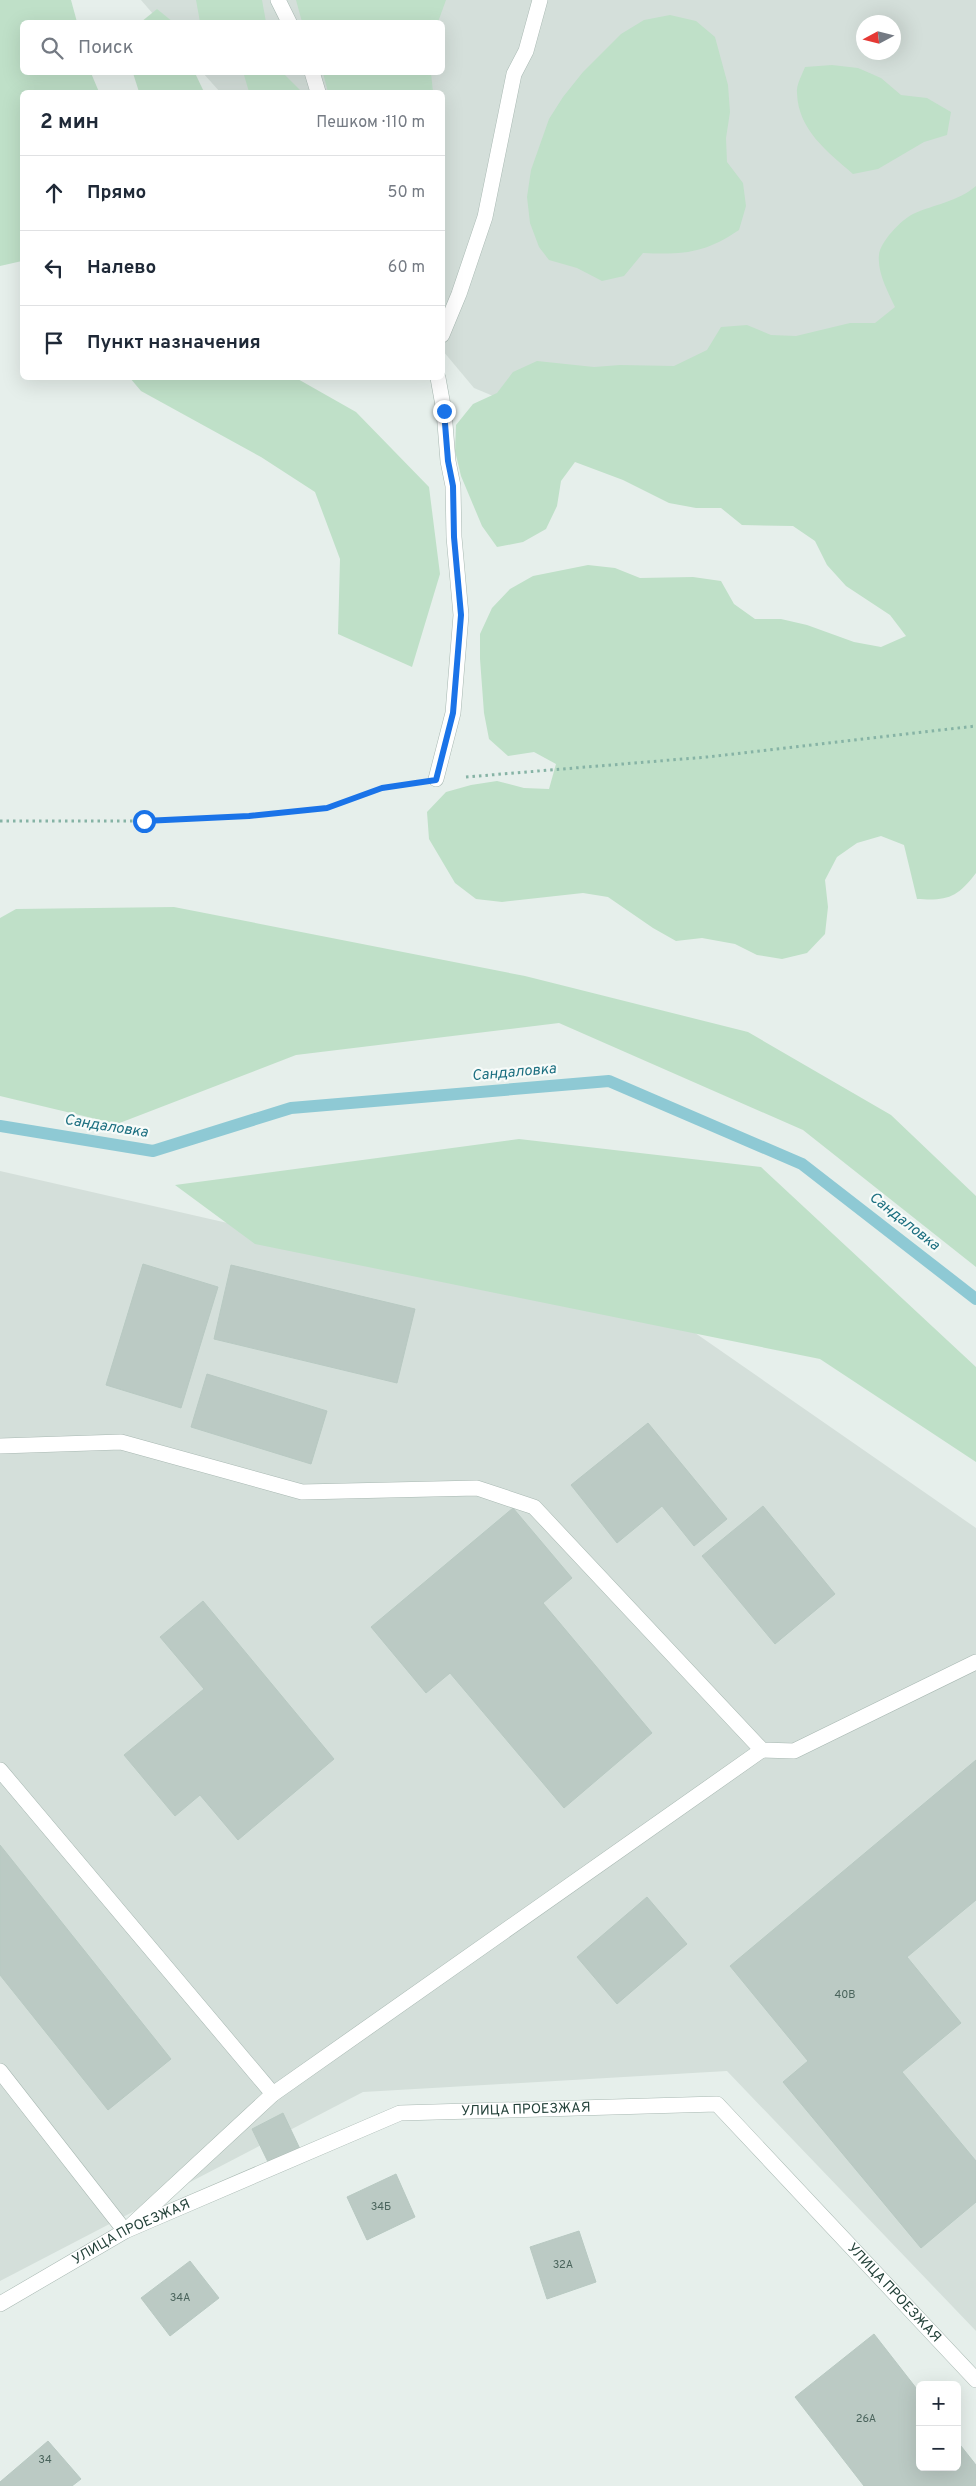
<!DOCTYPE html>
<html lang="ru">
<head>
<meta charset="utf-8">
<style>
	:root { --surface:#fff; --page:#f6f6f7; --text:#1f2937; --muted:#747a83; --line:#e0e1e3 }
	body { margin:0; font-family:Overpass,sans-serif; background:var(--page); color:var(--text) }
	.controls { position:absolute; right:15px; bottom:15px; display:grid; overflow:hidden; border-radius:8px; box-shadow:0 5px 20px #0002 }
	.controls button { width:45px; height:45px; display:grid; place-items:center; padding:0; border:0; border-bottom:1px solid var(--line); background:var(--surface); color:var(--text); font:25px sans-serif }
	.compass { position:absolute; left:856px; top:15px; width:45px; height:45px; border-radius:50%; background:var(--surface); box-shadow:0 5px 20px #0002; rotate:263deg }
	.stop { position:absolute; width:15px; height:15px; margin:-11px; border:4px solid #1a73e8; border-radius:50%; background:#fff }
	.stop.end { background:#1a73e8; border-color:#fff; box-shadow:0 1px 5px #0008 }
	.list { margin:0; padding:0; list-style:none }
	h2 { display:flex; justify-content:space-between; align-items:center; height:65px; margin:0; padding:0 20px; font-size:21px }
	h2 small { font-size:16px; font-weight:400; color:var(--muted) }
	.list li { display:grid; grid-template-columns:32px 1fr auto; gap:15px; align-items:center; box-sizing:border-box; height:75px; padding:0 20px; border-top:1px solid var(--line) }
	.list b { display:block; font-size:19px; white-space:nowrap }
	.list em { font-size:16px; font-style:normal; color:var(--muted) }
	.icon { flex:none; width:28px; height:28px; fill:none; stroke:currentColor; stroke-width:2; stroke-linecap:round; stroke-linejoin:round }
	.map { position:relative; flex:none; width:976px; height:2486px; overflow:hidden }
	.search { position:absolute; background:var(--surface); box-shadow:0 5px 20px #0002; left:20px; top:20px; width:425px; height:55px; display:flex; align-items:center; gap:12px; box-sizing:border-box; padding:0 18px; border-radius:8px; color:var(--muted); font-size:19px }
	.panel { position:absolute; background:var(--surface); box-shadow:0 5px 20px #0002; left:20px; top:90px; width:425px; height:290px; border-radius:8px }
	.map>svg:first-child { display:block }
	.built { fill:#d4dfda; fill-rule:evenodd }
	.green { fill:#bfe0c8 }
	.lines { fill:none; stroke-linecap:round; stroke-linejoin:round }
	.stream { stroke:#8ec9d4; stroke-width:12 }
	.building { fill:#bbcac4; stroke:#b8c9c2 }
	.lane-casing { stroke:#a8b8b2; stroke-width:16 }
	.street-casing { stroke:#a8b8b2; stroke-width:16 }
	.path { stroke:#86b3a5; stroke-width:3; stroke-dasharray:2.5 4; stroke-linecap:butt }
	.lane { stroke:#fff; stroke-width:15 }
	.street { stroke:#fff; stroke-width:15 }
	.route { stroke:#1a73e8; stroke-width:6 }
	.labels { text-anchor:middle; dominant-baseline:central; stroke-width:4.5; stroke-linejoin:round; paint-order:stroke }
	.number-label { font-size:11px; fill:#4a645c }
	.street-label { font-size:14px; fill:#24423a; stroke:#f7fbf9 }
	.water-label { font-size:15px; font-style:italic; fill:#1c6f80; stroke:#f7fbf9 }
</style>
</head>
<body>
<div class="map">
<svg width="976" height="2486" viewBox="0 0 976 2486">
	<rect width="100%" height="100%" fill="#e6efeb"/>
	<g class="built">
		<path d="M141,0H976V596L474,388L443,351L442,92H220L203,73L442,72V22H160ZM864,22H894V52H864Z"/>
		<polygon points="0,1171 688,1328 976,1528 976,2331 727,2071 363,2092 0,2281"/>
	</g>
	<g class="green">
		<polygon points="0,0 71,0 77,22 22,22 22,72 91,73 99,92 22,92 22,261 0,266"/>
		<polygon points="196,0 262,0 266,22 200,22"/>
		<polygon points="296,0 446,0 438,22 302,22"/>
		<polygon points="157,9 173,22 141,22"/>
		<path d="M670,15L696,21L715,37L728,85L730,112L726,138L727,162L743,183L746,206L739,230C705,253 684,255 643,253L624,276L602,281L577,268L549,260L539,247L530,223L527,197L531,170L549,119L563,97L583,72L621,34L644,20Z"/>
		<path d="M832,65L858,68L881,78L901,95L927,98L951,112L947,135L924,142L878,169L853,174C828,152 798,130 797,93C796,85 802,75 805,67Z"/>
		<polygon points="133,73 195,73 204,92 139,92"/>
		<polygon points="241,73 283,73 302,92 249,92 244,75"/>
		<polygon points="323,73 431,73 433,92 328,92"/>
		<path d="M976,186V873C957,898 947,901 917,899L904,845L881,836L857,843L837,857L825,880L828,907L825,934L807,953L782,959L757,955L735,944L702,938L676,941L653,928L608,897L583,893L502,902L476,899L455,883L429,839L427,812L446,792L471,785L497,781L524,788L549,789L556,764L534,752L508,756L489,739L484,713L480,659V634L492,608L510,589L533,576L588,565L615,568L640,578L693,577L721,581L734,604L755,619H781L807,625L854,642L881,647L906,636L890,615L846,586L827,565L815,541L793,526L742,525L721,508H696L669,503L623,480L575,462L561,481L557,506L546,529L523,542L497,547L482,526L461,476L455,451L456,425L473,404L497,393L513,372L537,361L594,367L620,365L674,366L707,350L721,327L747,325L771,335L796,336L850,323H875L895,307C888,292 877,272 879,255C880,242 901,220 913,214C935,204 957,202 976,186Z"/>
		<polygon points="130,378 296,378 356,412 429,487 440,574 412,667 338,634 340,559 315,492 261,457 141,391"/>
		<polygon points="174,907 525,976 748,1032 891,1115 976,1196 976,1267 803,1130 559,1023 296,1055 117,1124 0,1096 0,918 16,909"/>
		<polygon points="519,1139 761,1167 976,1367 976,1462 820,1359 255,1244 175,1185"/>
	</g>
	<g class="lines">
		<polyline class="stream" points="0,1126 153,1151 291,1108 609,1081 802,1164 976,1299"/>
	</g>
	<g class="building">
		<polygon points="143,1264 218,1287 181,1408 106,1385"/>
		<polygon points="231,1265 415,1309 397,1383 214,1339"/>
		<polygon points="207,1374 327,1411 311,1464 191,1427"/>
		<polygon points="648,1423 727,1519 694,1546 662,1506 617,1543 571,1485"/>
		<polygon points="763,1506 835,1594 775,1644 702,1556"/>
		<polygon points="513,1508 572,1578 543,1603 652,1733 564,1808 450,1673 426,1693 371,1627"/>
		<polygon points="203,1601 334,1759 238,1840 200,1795 175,1816 124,1755 204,1689 160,1637"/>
		<polygon points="976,1760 976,1900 907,1957 961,2023 902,2072 976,2161 976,2202 921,2248 783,2082 808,2061 730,1966"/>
		<polygon points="0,1845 171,2059 108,2110 0,1975"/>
		<polygon points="647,1897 687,1944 617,2004 577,1957"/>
		<polygon points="283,2113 300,2149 269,2164 252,2129"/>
		<polygon points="396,2174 415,2217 367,2240 347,2197"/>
		<polygon points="579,2231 596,2282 547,2299 530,2247"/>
		<polygon points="190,2261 219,2298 170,2336 141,2298"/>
		<polygon points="874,2334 920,2393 920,2467 957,2467 957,2441 976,2465 976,2486 864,2486 795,2397"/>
		<polygon points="48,2441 81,2479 72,2486 0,2486 0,2482"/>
	</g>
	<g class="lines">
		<g class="lane-casing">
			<g id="lane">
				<polyline points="278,0 289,22"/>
				<polyline points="312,72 318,92"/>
				<polyline points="442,335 459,294 485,217 514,74 526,51 540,0"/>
				<polyline points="436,779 453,713 461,615 454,537 453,486 448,461 444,411 438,378"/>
				<polyline points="0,1446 121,1442 302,1492 477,1488 534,1507 762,1750 794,1751 976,1662"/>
				<polyline points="0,1770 273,2094 125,2231 0,2071"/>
				<polyline points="273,2094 762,1750"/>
			</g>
		</g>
		<g class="street-casing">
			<g id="street">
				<path id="s1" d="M0,2304L125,2231L400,2113L717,2104L976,2380"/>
			</g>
		</g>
		<g class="path">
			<polyline points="466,777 707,757 976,726"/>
			<polyline points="0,821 144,821 249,816 327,808 382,788 408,784"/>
		</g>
		<use href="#lane" class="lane"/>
		<use href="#street" class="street"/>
	</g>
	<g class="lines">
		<polyline class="route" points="144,821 249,816 327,808 382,788 436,780 453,713 461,615 454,537 453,486 448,461 444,411"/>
	</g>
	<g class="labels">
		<g class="number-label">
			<text x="845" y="1995">40В</text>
			<text x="381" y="2207">34Б</text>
			<text x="563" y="2265">32А</text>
			<text x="180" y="2298">34А</text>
			<text x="866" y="2419">26А</text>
			<text x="45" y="2460">34</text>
		</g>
		<g class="street-label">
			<text stroke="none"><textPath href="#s1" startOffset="570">УЛИЦА ПРОЕЗЖАЯ</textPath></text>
			<text stroke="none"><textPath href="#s1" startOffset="150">УЛИЦА ПРОЕЗЖАЯ</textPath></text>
			<text stroke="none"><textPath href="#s1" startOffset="1020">УЛИЦА ПРОЕЗЖАЯ</textPath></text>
		</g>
		<g class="water-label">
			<text transform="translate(514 1073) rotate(-5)">Сандаловка</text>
			<text transform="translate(106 1127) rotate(9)">Сандаловка</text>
			<text transform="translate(904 1222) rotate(38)">Сандаловка</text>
		</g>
	</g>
</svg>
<div class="controls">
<button>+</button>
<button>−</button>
</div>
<svg class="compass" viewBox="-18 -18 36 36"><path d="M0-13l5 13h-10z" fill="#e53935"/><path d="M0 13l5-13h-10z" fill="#747a83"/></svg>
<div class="stop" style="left:144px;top:821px"></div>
<div class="stop end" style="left:444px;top:411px"></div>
<div class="search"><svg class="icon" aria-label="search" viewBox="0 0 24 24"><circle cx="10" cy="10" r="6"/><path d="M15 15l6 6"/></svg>Поиск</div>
<section class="panel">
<h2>2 мин<small>Пешком · 110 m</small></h2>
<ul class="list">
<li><svg class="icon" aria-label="ahead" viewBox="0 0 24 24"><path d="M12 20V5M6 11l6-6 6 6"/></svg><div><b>Прямо</b></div><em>50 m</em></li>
<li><svg class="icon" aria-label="left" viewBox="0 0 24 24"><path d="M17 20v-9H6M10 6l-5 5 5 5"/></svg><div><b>Налево</b></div><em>60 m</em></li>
<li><svg class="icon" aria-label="arrive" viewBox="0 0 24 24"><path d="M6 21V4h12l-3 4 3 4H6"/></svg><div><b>Пункт назначения</b></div></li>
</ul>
</section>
</div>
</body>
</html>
